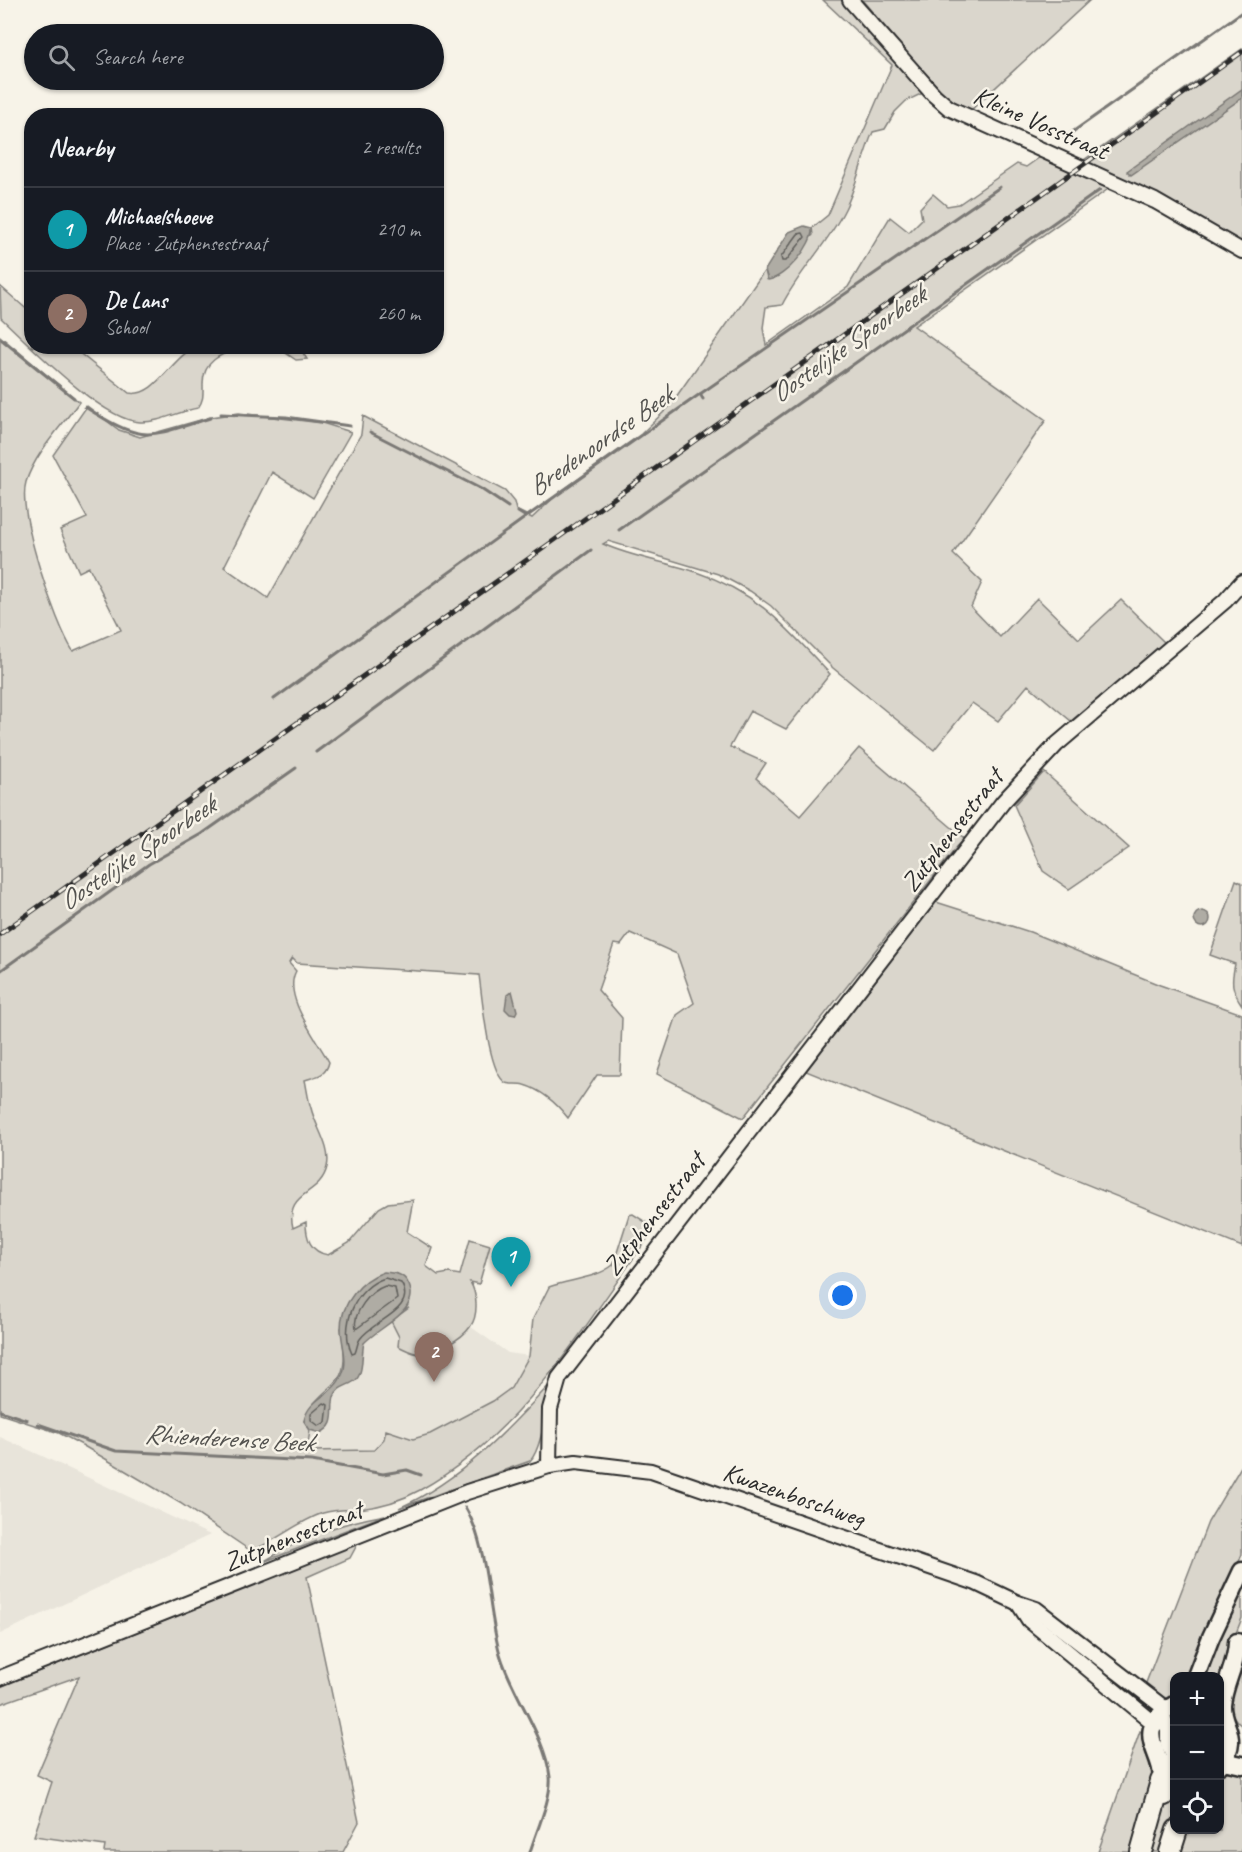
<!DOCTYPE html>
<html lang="en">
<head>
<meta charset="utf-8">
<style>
	:root { --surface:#171b24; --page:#20242c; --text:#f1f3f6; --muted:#9ea1a6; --line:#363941; --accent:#2563eb }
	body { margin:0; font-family:Caveat,sans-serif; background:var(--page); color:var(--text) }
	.controls { position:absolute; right:18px; bottom:18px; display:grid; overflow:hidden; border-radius:12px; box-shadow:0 2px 4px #0004 }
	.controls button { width:54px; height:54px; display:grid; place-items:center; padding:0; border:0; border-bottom:2px solid var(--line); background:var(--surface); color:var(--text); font:30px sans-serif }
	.you { position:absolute; left:843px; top:1296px; width:21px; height:21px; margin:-15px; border:4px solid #fff; border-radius:50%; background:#1a73e8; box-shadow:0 0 0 9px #1a73e833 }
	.badge { display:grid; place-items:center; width:39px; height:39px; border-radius:50%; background:var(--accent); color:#fff; font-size:20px; font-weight:700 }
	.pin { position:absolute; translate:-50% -50px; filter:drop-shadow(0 2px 3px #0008) }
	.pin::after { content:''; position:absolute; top:32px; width:21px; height:18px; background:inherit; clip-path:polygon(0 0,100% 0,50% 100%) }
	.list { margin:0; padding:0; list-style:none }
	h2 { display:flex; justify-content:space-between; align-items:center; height:78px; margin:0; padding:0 24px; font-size:26px }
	h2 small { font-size:20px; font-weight:400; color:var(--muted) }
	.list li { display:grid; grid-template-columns:39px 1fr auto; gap:18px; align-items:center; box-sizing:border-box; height:84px; padding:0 24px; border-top:2px solid var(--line) }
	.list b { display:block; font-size:22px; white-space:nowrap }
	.list p { margin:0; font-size:20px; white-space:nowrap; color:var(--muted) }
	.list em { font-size:20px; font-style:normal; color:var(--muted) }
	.icon { flex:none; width:33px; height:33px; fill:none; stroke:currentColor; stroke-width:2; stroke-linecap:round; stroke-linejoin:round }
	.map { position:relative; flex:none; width:1242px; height:1852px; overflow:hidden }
	.search { position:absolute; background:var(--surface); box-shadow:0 2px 4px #0004; left:24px; top:24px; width:420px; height:66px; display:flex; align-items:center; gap:15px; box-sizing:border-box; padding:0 21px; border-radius:33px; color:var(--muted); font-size:22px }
	.panel { position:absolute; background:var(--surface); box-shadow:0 2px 4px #0004; left:24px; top:108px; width:420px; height:246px; border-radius:24px }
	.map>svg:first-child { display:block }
	.built { fill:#e8e4da }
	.green { fill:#dad6cc; stroke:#82807c; stroke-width:1.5 }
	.water { fill:#afaca4; stroke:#7a7874; stroke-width:1.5 }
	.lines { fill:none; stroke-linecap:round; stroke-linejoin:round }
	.shore { stroke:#605f5b; stroke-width:1.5 }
	.stream { stroke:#7a7874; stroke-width:3 }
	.minor-casing { stroke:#2b2b2b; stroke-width:18 }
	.major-casing { stroke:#2b2b2b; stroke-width:21 }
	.highway-casing { stroke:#2b2b2b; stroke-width:24 }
	.minor { stroke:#f7f3e8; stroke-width:14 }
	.major { stroke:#f7f3e8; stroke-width:16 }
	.highway { stroke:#f7f3e8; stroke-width:20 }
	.rail-casing { stroke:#2b2b2b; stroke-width:5 }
	.rail { stroke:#f7f3e8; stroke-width:3; stroke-dasharray:9; stroke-linecap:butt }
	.labels { text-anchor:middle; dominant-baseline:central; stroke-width:5; stroke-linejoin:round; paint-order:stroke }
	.street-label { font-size:26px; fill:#2b2b2b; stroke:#f7f3e8 }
	.water-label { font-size:27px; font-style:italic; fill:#53524f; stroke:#f7f3e8 }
</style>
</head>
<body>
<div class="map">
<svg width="1242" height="1852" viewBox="0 0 1242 1852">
	<rect width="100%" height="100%" fill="#f7f3e8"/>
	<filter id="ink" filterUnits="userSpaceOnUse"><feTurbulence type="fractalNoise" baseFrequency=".0167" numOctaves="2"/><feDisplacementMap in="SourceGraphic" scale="12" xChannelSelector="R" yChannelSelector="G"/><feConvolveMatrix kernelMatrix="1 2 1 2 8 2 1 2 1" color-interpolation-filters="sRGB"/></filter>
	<g filter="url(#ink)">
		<g class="built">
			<polygon points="451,1317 471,1327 508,1353 530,1356 511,1388 493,1401 429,1434 413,1439 386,1430 384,1439 374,1450 307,1451 310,1430 321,1433 334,1405 334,1395 360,1372 364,1343 371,1336 391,1321"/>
			<polygon points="0,1437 40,1455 210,1535 0,1634"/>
		</g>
		<g class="green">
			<path d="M823,0H841L925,92L906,101L895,112L885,129L873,132C862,157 857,185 845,209C828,244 799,271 782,305L766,307L763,328L766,345L848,287L890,217L909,232L922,219L920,208L933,194L947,206L959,204L1017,164L1026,167L1043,155L1114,185L914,326L1046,420L953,554L982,582L971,607L1000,637L1037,598L1079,639L1121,600L1165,643L1071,721L1028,685L998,721L972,703L934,750L833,668L771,606L750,591L718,574L608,541L603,544C631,557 666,562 696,572C759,593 786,627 830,674L786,729L750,711L730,747L766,763L756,778L800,816L859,748L964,838L743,1118L657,1074L677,1015L694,1003L677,954L630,933L621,945L614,944L598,990L622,1018L620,1075H597L568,1118C557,1104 541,1090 524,1085C518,1083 511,1085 506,1083C488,1074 482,995 479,975L297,963L292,958L289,963L296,971C282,996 316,1038 329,1062C326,1076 317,1076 305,1080C307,1089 308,1099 311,1108C315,1126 332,1148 327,1167C320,1197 284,1190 293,1228L306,1222C306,1238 310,1252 328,1255L349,1243L379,1208L388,1203L413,1200L407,1232L432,1248L426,1266L438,1275L449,1273L460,1275L470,1239L490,1245L479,1284L470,1282C477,1293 479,1315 470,1327C462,1339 435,1354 421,1354C412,1354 405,1349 398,1346L399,1337L391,1321L409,1308L341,1328C354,1397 324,1375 304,1421L310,1430L307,1451L374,1450L384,1439L386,1430L413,1439L430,1434L493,1401L511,1388L529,1356L533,1319L549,1287C570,1279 596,1279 613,1265L629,1215L633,1214L655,1228C587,1321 524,1433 420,1490C402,1500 379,1507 359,1509C346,1510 336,1509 323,1513C297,1522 276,1541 251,1551L180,1503L82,1445L59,1433L0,1414V336L79,402C62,426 35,453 26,482C17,512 55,623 73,651L121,630L89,567L79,572L60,530L87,518L53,455L87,406L119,430L140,437L211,417L239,413L322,423L351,432L313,498L272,472L224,567L268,598L361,434L363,416L505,491L514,502L516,510L532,518L561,491L641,434L669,407L765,270L767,279L813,235L812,228L828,215L892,65Z"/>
			<polygon points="859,0 1090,0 970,111 947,97"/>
			<polygon points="1242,49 1242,246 1163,198 1084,160"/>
			<path d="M0,286L31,313L32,346L72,347L129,393C155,398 172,358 193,348C205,342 228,346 241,347C222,354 203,360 203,384C203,394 204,400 198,408C179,411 159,423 140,422C101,420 30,345 1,318Z"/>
			<polygon points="277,347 299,347 307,359 296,360"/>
			<polygon points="1044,772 1129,848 1069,889 1043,871 1014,805"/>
			<path d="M1236,880L1242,883V1005C1231,989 1231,982 1235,964L1210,955Z"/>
			<polygon points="936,902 1030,932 1160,985 1242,1014 1242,1247 806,1071"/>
			<path d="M552,1382C545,1404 544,1445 530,1461L399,1508C461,1480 507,1431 552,1382Z"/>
			<polygon points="1242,1465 1242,1554 1194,1676 1174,1676 1174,1701 1165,1701 1144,1688 1208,1522"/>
			<path d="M385,1515L263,1562C304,1536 336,1524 385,1515Z"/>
			<polygon points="358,1543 350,1558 307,1577 359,1822 343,1852 104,1852 105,1846 34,1836 52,1782 37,1775 79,1676 0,1704 0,1687"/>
			<polygon points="1242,1584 1242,1618 1219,1676 1207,1676 1218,1639"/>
			<path d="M1242,1649V1726C1217,1707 1235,1673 1242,1649Z"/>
			<polygon points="1140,1731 1144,1734 1156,1768 1136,1852 1098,1852"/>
			<polygon points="1242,1768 1242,1852 1175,1852 1183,1830 1220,1830 1220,1770"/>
			<polygon points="1172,1783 1174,1784 1174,1818 1163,1852 1148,1852"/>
		</g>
		<g class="water">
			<polygon points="1242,89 1242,98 1131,175 1127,171"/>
			<path d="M804,226L812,228C814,245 785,278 768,280L765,270L789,232Z"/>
			<circle cx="1202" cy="919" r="8"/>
			<polygon points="512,991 517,1011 515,1015 510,1014 505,1009 507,995"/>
			<path d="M384,1272C394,1273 403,1273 408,1283C423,1310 380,1326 364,1343C361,1354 364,1371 356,1380C349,1386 337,1386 334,1397C330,1412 338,1425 320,1433L310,1430L304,1421C308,1398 333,1396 342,1375C349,1361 341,1343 341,1329C340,1304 362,1279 384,1272Z"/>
		</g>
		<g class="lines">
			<g class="shore">
				<polygon points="798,234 803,233 805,237 786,261 782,261 781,257"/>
				<path d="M385,1278L401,1283C418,1310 373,1320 360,1339C357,1343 357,1349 355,1353L352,1354C339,1326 355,1287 385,1278Z"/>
				<path d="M385,1286L395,1288L397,1299L356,1329C352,1313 370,1291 385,1286Z"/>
				<polygon points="324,1403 328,1405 326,1422 319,1426 311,1420 311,1414"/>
			</g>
			<g class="stream">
				<polyline points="861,0 940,92"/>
				<polyline points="1064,138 1242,12"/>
				<polyline points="1,339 74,398"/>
				<polyline points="700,394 1000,187"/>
				<path d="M85,407C144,444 146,438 210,418"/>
				<polyline points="221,414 286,417 350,426"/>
				<polyline points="370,432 481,489 508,507"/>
				<polyline points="518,512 526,517 700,394 703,399"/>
				<polyline points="619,530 1100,190"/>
				<polyline points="274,699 526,517"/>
				<polyline points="316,752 591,550"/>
				<polyline points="0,971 149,864 202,834 296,768"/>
				<polyline points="0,1411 27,1420"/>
				<polyline points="38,1424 116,1451 312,1461 383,1474 407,1470 421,1475"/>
				<path d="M465,1507C489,1547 487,1609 500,1654C512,1695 545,1735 550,1777C552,1797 536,1832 530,1852"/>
			</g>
			<g class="minor-casing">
				<g id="minor">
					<polyline points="850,0 934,95 949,108 1155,201 1242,251"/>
					<polyline points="549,1466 576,1462 651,1471 976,1583 1018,1603 1036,1609 1167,1710"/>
					<polyline points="1018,1603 1029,1620 1155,1724"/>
					<polyline points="0,1678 467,1492 549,1466 550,1409 559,1378 1003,802 1056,745 1225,601 1242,582"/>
				</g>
			</g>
			<g class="major-casing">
				<g id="major">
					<polyline points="1196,1676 1211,1637 1242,1571"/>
					<polyline points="1159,1717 1169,1728 1169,1744 1174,1755"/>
					<polyline points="1223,1761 1242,1765"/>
					<path d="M1220,1765C1242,1736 1221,1727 1222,1705C1224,1683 1237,1664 1237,1642"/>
					<path d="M1161,1781C1167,1755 1128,1731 1174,1705"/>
				</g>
			</g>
			<g class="highway-casing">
				<g id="highway">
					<polyline points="1164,1795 1171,1764"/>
					<polyline points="1141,1852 1161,1781"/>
					<polyline points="1170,1852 1177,1830"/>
				</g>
			</g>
			<use href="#minor" class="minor"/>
			<use href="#major" class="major"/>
			<use href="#highway" class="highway"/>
			<g class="rail-casing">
				<polyline id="rail" points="0,934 1242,52"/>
			</g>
			<use href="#rail" class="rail"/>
		</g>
	</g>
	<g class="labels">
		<g class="street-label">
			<text transform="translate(1041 123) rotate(24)">Kleine Vosstraat</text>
			<text transform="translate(952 830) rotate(-52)">Zutphensestraat</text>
			<text transform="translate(654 1214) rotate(-52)">Zutphensestraat</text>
			<text transform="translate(794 1495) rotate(19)">Kwazenboschweg</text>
			<text transform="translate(293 1536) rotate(-22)">Zutphensestraat</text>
		</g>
		<g class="water-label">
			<text transform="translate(848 344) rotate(-35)">Oostelijke Spoorbeek</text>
			<text transform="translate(600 441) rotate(-35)">Bredenoordse Beek</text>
			<text transform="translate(137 853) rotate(-34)">Oostelijke Spoorbeek</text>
			<text transform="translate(229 1438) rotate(3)">Rhienderense Beek</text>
		</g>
	</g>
</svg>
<div class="controls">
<button>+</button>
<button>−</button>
<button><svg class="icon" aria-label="locate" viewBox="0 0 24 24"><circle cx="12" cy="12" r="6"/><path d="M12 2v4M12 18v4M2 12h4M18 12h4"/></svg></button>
</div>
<div class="you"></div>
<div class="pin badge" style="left:511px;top:1287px;background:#0f9aa8">1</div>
<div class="pin badge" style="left:434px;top:1382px;background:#8d6e63">2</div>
<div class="search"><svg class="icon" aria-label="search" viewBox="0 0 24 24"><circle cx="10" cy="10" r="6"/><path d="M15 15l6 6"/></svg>Search here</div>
<section class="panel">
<h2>Nearby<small>2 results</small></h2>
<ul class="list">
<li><span class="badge" style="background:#0f9aa8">1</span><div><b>Michaelshoeve</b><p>Place · Zutphensestraat</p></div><em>210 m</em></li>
<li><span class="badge" style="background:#8d6e63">2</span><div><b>De Lans</b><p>School</p></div><em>260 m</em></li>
</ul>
</section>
</div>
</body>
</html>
